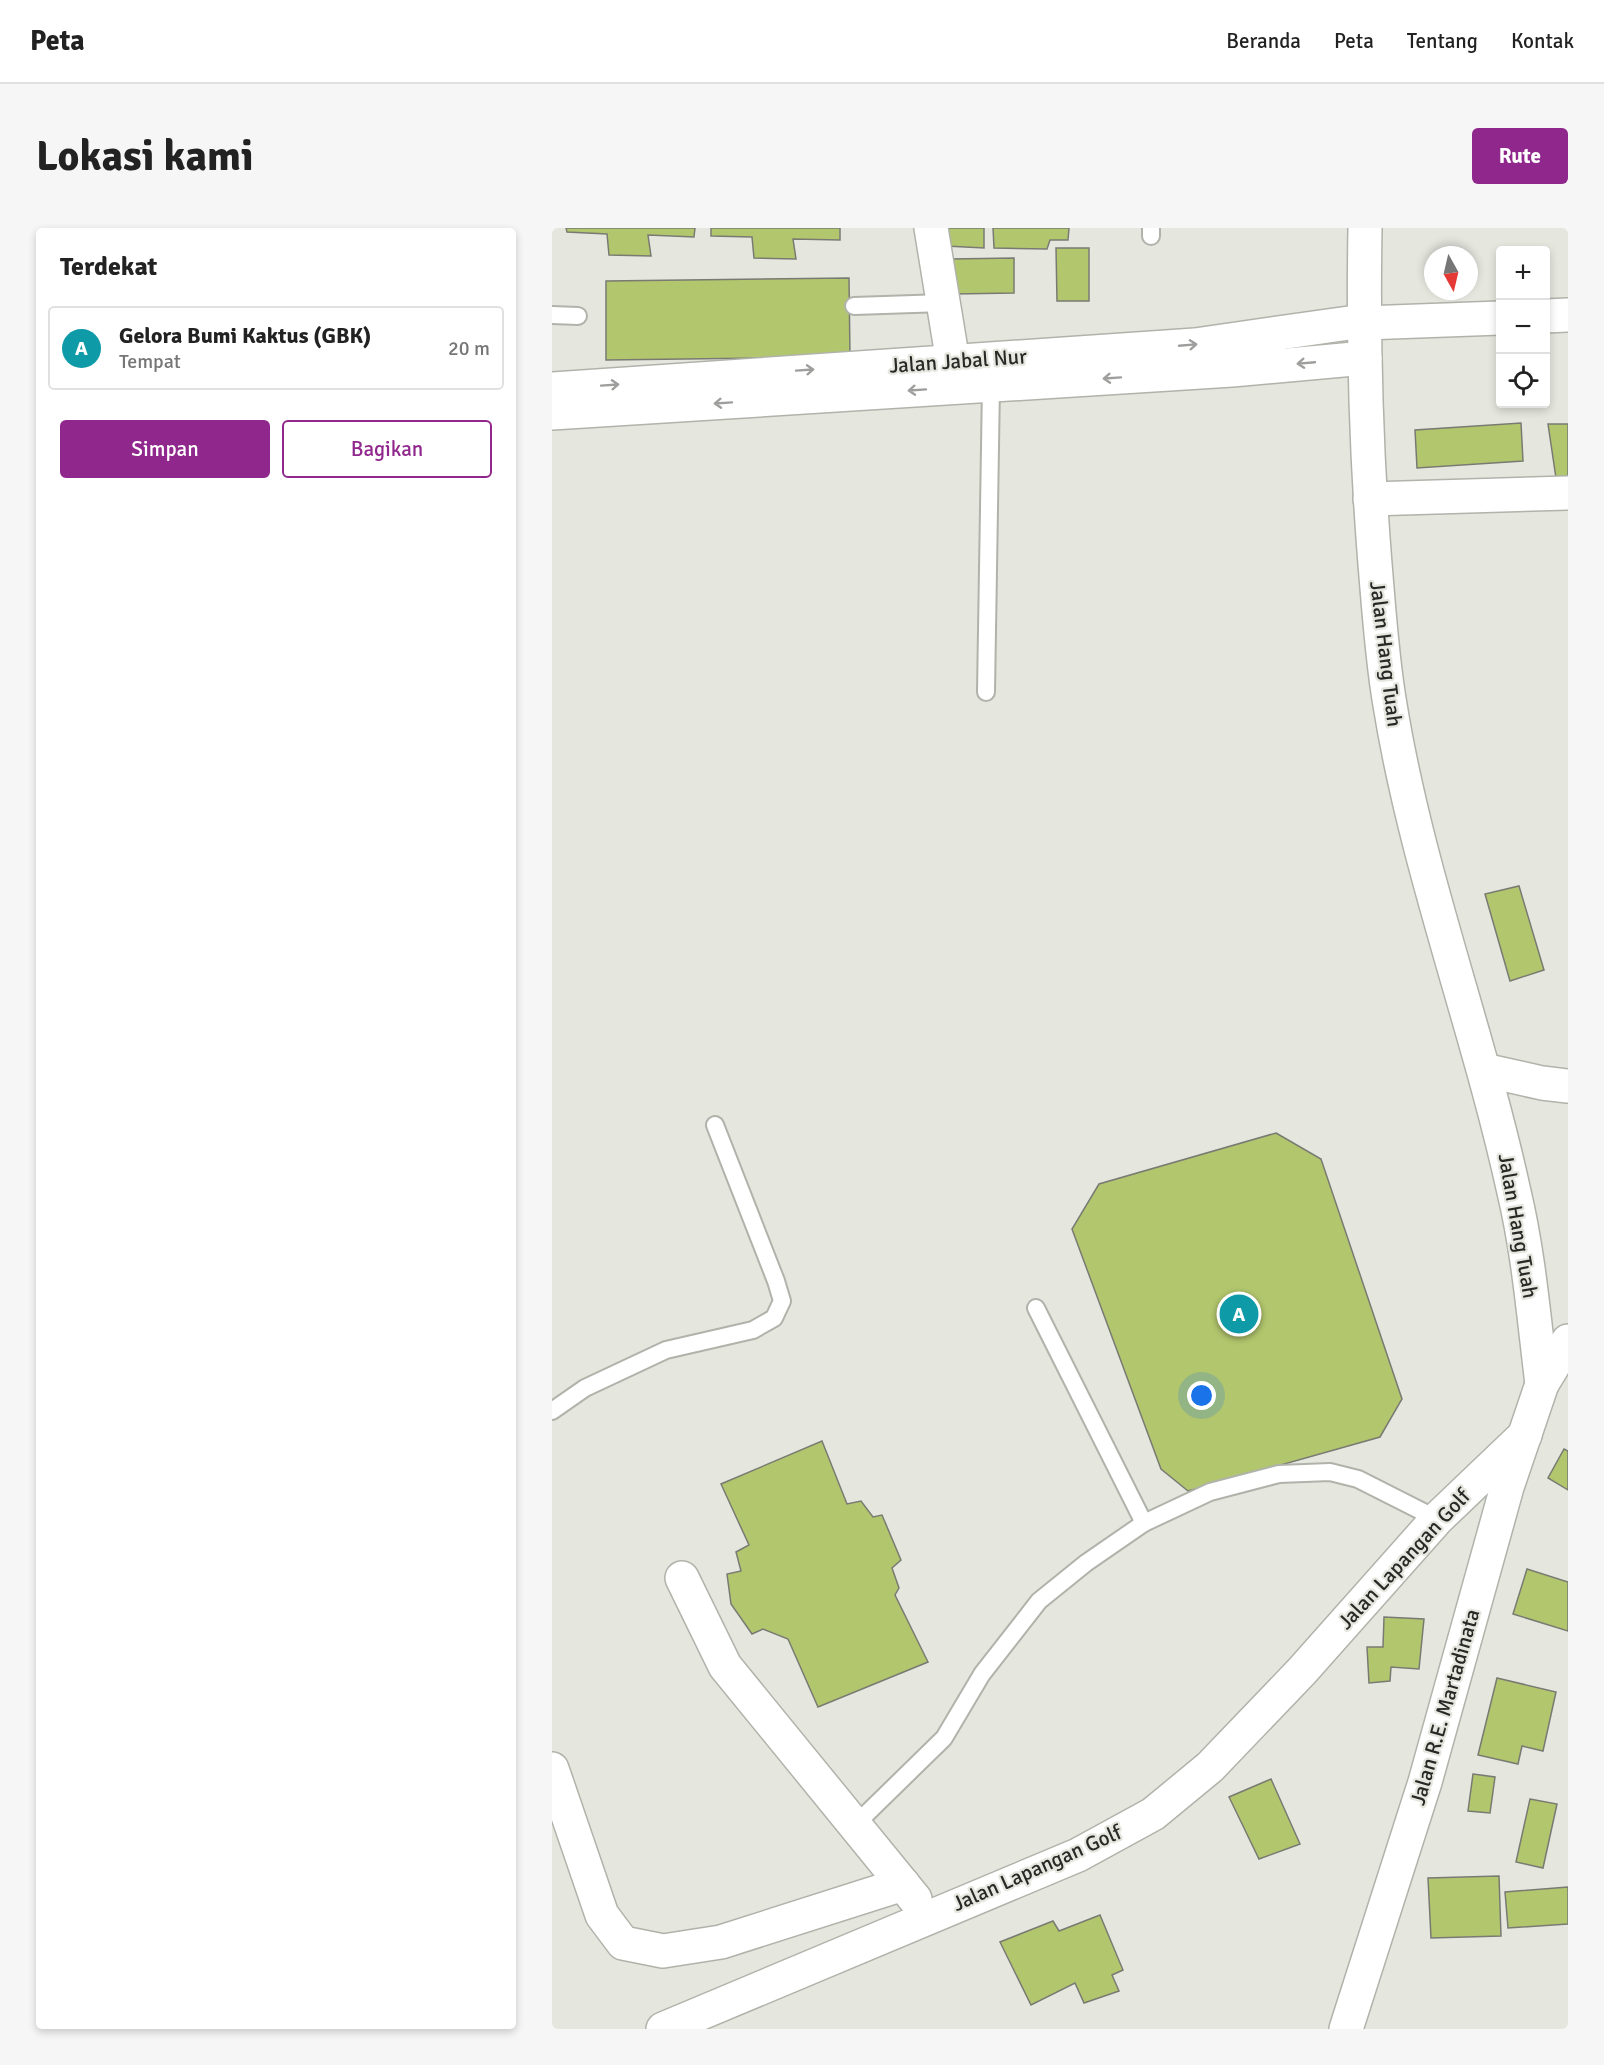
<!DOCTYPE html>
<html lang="id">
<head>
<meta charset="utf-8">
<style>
	:root { --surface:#fff; --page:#f6f6f6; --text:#222; --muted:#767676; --line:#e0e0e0; --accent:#90278c }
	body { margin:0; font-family:Signika,sans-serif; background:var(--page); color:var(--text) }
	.controls { position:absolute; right:18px; top:18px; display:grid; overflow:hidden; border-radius:6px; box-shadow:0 3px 9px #0003 }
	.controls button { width:54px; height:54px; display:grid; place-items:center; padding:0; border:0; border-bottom:2px solid var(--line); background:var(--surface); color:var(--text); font:30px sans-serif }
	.compass { position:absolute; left:872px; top:18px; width:54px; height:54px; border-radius:50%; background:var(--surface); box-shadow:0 3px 9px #0003; rotate:172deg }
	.you { position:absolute; left:650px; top:1168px; width:21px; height:21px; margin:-15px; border:4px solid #fff; border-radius:50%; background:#1a73e8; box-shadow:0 0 0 9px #1a73e833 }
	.badge { display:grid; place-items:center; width:39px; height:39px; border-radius:50%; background:var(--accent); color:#fff; font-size:20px; font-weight:700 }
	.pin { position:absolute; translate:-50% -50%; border:3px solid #fff; box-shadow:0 2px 6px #0006 }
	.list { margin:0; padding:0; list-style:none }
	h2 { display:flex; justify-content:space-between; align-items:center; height:78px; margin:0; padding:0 24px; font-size:26px }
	h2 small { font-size:20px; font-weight:400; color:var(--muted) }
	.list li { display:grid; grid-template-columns:39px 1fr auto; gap:18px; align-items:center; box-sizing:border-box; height:84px; margin:0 12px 12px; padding:0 12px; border:2px solid var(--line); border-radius:6px }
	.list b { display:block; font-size:22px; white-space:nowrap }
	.list p { margin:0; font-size:20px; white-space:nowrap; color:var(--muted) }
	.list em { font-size:20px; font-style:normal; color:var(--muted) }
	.actions { display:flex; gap:12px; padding:18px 24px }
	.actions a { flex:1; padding:14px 0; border:2px solid var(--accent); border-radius:6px; text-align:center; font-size:21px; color:var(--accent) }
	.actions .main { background:var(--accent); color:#fff }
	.icon { flex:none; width:33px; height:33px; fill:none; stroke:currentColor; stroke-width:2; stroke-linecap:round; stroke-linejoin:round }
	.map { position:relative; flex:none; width:1016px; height:1801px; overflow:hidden; border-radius:6px }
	header { display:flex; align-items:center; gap:36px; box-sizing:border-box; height:84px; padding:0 30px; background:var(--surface); border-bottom:2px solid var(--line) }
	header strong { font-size:28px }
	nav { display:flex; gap:33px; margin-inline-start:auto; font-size:21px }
	.intro { display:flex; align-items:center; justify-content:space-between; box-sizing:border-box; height:144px; padding:0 36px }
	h1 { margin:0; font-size:42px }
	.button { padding:15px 27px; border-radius:6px; background:var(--accent); color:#fff; font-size:21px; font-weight:700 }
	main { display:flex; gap:36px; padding:0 36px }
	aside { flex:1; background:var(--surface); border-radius:6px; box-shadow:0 3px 9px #0003 }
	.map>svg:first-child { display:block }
	.building { fill:#b2c66d; stroke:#797b73; stroke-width:1.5 }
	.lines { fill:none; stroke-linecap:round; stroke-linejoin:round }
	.service-casing { stroke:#b0b3aa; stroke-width:20 }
	.minor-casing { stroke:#b0b3aa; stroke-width:36 }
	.tertiary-casing { stroke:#b0b3aa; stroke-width:36 }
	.trunk-casing { stroke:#b0b3aa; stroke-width:36 }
	.service { stroke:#fff; stroke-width:16 }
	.minor { stroke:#fff; stroke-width:33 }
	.tertiary { stroke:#fff; stroke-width:33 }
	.trunk { stroke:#fff; stroke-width:33 }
	.oneway { stroke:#9e9f9d }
	.labels { text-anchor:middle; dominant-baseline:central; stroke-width:4.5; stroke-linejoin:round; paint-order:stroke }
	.street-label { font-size:21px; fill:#282926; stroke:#e5e7df }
</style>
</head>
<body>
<header>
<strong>Peta</strong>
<nav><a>Beranda</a><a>Peta</a><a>Tentang</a><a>Kontak</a></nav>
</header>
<div class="intro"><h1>Lokasi kami</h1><a class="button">Rute</a></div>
<main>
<aside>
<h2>Terdekat<small></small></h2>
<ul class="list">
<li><span class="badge" style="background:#0f9aa8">A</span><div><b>Gelora Bumi Kaktus (GBK)</b><p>Tempat</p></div><em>20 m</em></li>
</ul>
<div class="actions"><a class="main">Simpan</a><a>Bagikan</a></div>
</aside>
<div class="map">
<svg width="1016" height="1801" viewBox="0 0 1016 1801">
	<rect width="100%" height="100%" fill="#e5e7df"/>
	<g class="building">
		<polygon points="14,0 143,0 142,9 96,7 99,28 57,27 55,6 15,4"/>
		<polygon points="159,0 288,0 288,12 241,11 244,31 202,30 200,9 159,8"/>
		<polygon points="394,0 432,0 432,20 394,18"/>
		<polygon points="441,0 517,0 516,12 498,12 495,21 442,20"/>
		<polygon points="504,20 537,20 537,73 505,73"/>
		<polygon points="462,30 462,65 402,66 398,31"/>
		<polygon points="297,50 298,129 54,132 54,53"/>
		<polygon points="969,195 971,233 865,240 863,202"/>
		<polygon points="996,196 1016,196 1016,249 1004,250"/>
		<polygon points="967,658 992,742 958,753 933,666"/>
		<polygon points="724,905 769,931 850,1171 828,1209 636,1263 609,1241 520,1001 547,956"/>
		<polygon points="270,1213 295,1276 309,1273 321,1289 330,1287 349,1332 340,1340 347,1360 343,1367 376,1434 266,1479 236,1411 211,1401 200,1406 179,1376 175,1346 189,1343 184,1324 197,1317 169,1256"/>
		<polygon points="1012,1221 1016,1223 1016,1262 996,1250"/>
		<polygon points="975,1341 1016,1354 1016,1403 961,1386"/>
		<polygon points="832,1389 872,1391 867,1441 839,1439 838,1453 817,1455 815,1419 831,1419"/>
		<polygon points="945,1450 1004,1464 991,1523 970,1518 966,1536 926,1527"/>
		<polygon points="921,1546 943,1549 938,1585 916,1583"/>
		<polygon points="719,1551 748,1616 707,1631 677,1569"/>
		<polygon points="978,1571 1005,1576 991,1640 964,1634"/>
		<polygon points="947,1648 949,1708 879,1710 876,1650"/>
		<polygon points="1016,1659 1016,1696 956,1700 953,1664"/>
		<polygon points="548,1687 571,1742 560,1747 567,1763 532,1775 523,1755 479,1777 448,1714 501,1693 507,1703"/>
	</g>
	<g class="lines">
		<g class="service-casing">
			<g id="service">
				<polyline points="599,8 599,0"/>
				<polyline points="302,78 392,75"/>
				<polyline points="0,87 26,88"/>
				<polyline points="434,464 439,158"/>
				<polyline points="484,1080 592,1295"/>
				<polyline points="0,1183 33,1160 114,1122 201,1102 222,1090 230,1073 224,1053 163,897"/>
				<polyline points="303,1597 392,1510 430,1446 487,1373 534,1335 592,1295 658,1264 727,1246 778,1244 806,1251 885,1291"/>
			</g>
		</g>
		<g class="minor-casing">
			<g id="minor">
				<polyline points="379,0 398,116"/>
				<polyline points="993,88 1016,87"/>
				<polyline points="812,95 948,90"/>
				<polyline points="0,161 643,117 811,93"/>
				<polyline points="0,185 680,142 813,130"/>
				<polyline points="818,271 1016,265"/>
				<polyline points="130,1350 173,1438 363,1671"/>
				<polyline points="0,1541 50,1687 71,1715 111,1723 169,1714 351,1656"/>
				<polyline points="111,1801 526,1627 601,1586 658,1539 750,1443 885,1291 973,1207"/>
			</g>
		</g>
		<g class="tertiary-casing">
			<g id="tertiary">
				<path d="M813,0C811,112 814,224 823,336C827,383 830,431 838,477C865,643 926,800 962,964C977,1027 982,1092 990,1156"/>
				<polyline points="932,842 990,855 1016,858"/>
			</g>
		</g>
		<g class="trunk-casing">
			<polyline id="trunk" points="794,1801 873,1554 955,1259 990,1156 1016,1113"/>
		</g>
		<use href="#service" class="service"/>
		<use href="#minor" class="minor"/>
		<use href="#tertiary" class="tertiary"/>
		<use href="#trunk" class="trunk"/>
	</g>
	<defs><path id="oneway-shaft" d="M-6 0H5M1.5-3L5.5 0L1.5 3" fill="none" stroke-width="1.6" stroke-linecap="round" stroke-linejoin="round" transform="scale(1.5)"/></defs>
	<g class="oneway">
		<use href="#oneway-shaft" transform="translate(636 117) rotate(-5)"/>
		<use href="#oneway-shaft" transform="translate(754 135) rotate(175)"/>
		<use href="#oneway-shaft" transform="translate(253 142) rotate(-4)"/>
		<use href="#oneway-shaft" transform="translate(560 150) rotate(176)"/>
		<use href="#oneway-shaft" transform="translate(58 157) rotate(-4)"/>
		<use href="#oneway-shaft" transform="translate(365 162) rotate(176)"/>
		<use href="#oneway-shaft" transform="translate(171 175) rotate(176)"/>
	</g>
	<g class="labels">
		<g class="street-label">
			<text transform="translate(406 133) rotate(-4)">Jalan Jabal Nur</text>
			<text transform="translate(834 426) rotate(83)">Jalan Hang Tuah</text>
			<text transform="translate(966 998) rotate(80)">Jalan Hang Tuah</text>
			<text transform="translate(852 1331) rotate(-47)">Jalan Lapangan Golf</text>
			<text transform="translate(893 1479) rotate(-74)">Jalan R.E. Martadinata</text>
			<text transform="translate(485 1640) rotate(-24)">Jalan Lapangan Golf</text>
		</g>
	</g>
</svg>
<div class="controls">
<button>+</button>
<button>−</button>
<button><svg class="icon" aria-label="locate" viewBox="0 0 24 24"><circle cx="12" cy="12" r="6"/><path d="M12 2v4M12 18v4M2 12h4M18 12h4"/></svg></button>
</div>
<svg class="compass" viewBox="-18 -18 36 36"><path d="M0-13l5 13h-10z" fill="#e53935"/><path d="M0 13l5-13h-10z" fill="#767676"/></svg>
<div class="you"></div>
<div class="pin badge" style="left:687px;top:1086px;background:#0f9aa8">A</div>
</div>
</main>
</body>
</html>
